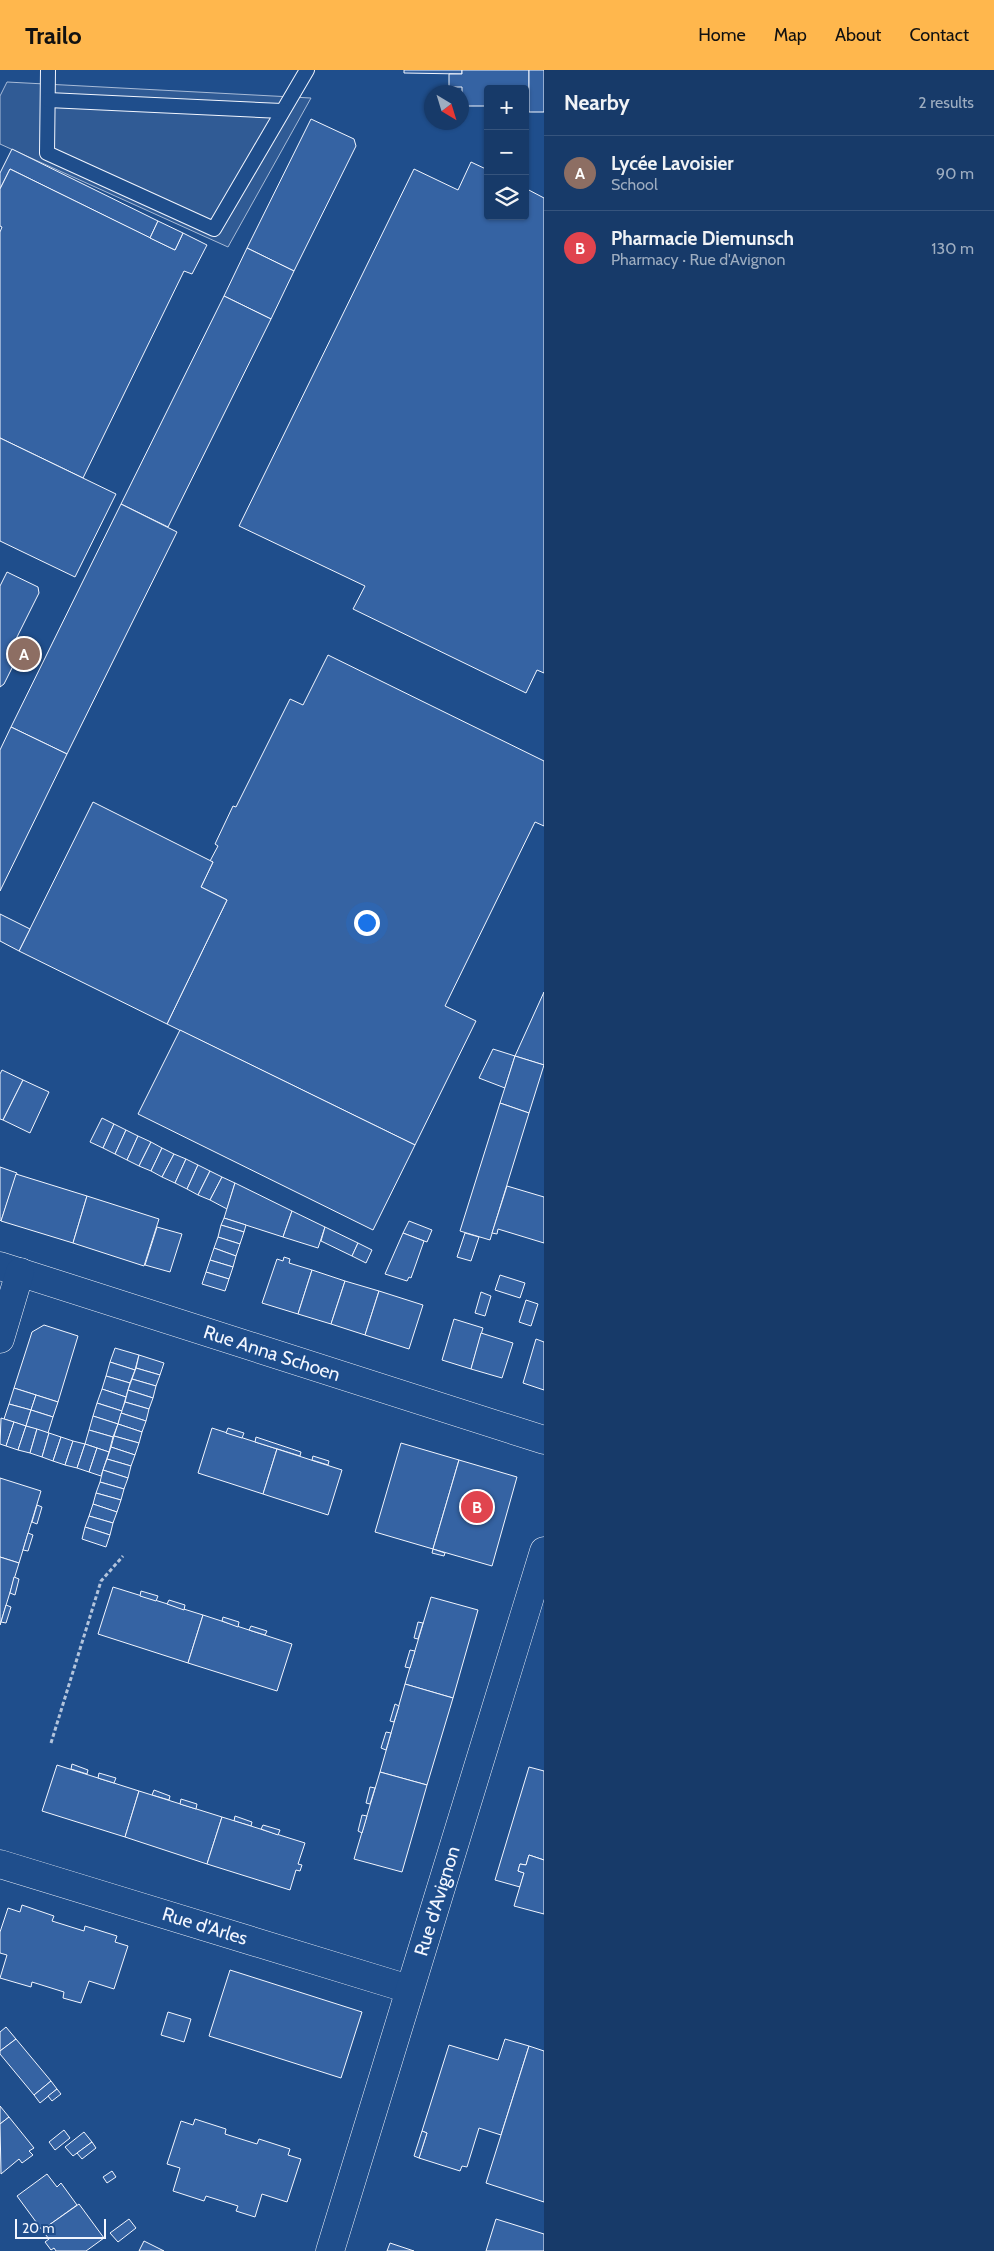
<!DOCTYPE html>
<html lang="en">
<head>
<meta charset="utf-8">
<style>
	:root { --surface:#173a69; --page:#20416f; --text:#f1f3f6; --muted:#9eadc0; --line:#36547d; --accent:#ffb74d }
	body { margin:0; font-family:Cabin,sans-serif; background:var(--page); color:var(--text) }
	.controls { position:absolute; right:15px; top:15px; display:grid; overflow:hidden; border-radius:5px; box-shadow:0 1px 4px #0004 }
	.controls button { width:45px; height:45px; display:grid; place-items:center; padding:0; border:0; border-bottom:1px solid var(--line); background:var(--surface); color:var(--text); font:25px sans-serif }
	.compass { position:absolute; left:424px; top:15px; width:45px; height:45px; border-radius:50%; background:var(--surface); box-shadow:0 1px 4px #0004; rotate:142deg }
	.scale { position:absolute; left:15px; bottom:12px; width:91px; box-sizing:border-box; padding-left:5px; border:2px solid #f2f6ff; border-top:0; font-size:14px; line-height:18px; white-space:nowrap; color:#f2f6ff; -webkit-text-stroke:4px #1f4e8c; paint-order:stroke }
	.you { position:absolute; left:366px; top:852px; width:18px; height:18px; margin:-12px; border:4px solid #fff; border-radius:50%; background:#1a73e8; box-shadow:0 0 0 8px #1a73e833 }
	.badge { display:grid; place-items:center; width:32px; height:32px; border-radius:50%; background:var(--accent); color:#fff; font-size:16px; font-weight:700 }
	.pin { position:absolute; translate:-50% -50%; border:2px solid #fff; box-shadow:0 1px 5px #0006 }
	.list { margin:0; padding:0; list-style:none }
	h2 { display:flex; justify-content:space-between; align-items:center; height:65px; margin:0; padding:0 20px; font-size:21px }
	h2 small { font-size:16px; font-weight:400; color:var(--muted) }
	.list li { display:grid; grid-template-columns:32px 1fr auto; gap:15px; align-items:center; box-sizing:border-box; height:75px; padding:0 20px; border-top:1px solid var(--line) }
	.list b { display:block; font-size:19px; white-space:nowrap }
	.list p { margin:0; font-size:16px; white-space:nowrap; color:var(--muted) }
	.list em { font-size:16px; font-style:normal; color:var(--muted) }
	.icon { flex:none; width:28px; height:28px; fill:none; stroke:currentColor; stroke-width:2; stroke-linecap:round; stroke-linejoin:round }
	.map { position:relative; flex:none; width:544px; height:2181px; overflow:hidden }
	header { display:flex; align-items:center; gap:30px; box-sizing:border-box; height:70px; padding:0 25px; background:var(--accent); color:#111 }
	header strong { font-size:24px }
	nav { display:flex; gap:28px; margin-inline-start:auto; font-size:18px }
	main { display:flex }
	aside { flex:1; background:var(--surface) }
	.map>svg:first-child { display:block }
	.built { fill:#305b95; stroke:#a8bbd7 }
	.building { fill:#3563a3; stroke:#f2f6ff }
	.lines { fill:none; stroke-linecap:round; stroke-linejoin:round }
	.service-casing { stroke:#f2f6ff; stroke-width:16 }
	.minor-casing { stroke:#f2f6ff; stroke-width:29 }
	.path { stroke:#b3c4dc; stroke-width:3; stroke-dasharray:4 2.5; stroke-linecap:butt }
	.service { stroke:#1f4e8c; stroke-width:14 }
	.minor { stroke:#1f4e8c; stroke-width:28 }
	.labels { text-anchor:middle; dominant-baseline:central; stroke-width:4; stroke-linejoin:round; paint-order:stroke }
	.street-label { font-size:19px; fill:#f2f6ff; stroke:#1f4e8c }
</style>
</head>
<body>
<header>
<strong>Trailo</strong>
<nav><a>Home</a><a>Map</a><a>About</a><a>Contact</a></nav>
</header>
<main>
<div class="map">
<svg width="544" height="2181" viewBox="0 0 544 2181">
	<rect width="100%" height="100%" fill="#1f4e8c"/>
	<polygon class="built" points="7,12 311,28 228,177 0,74 0,26"/>
	<g class="building">
		<polygon points="404,0 462,0 462,4 404,3"/>
		<polygon points="462,0 529,0 529,36 525,36 525,19 488,19 488,36 462,36 462,17 449,17 449,4 462,4"/>
		<rect x="529" y="0" width="15" height="42"/>
		<polygon points="311,49 354,69 356,76 294,201 247,178"/>
		<polygon points="12,79 158,151 150,168 10,99 0,119 0,103"/>
		<polygon points="471,92 488,100 488,146 525,146 525,118 544,128 544,603 537,600 526,623 353,539 365,516 239,456 414,99 458,120"/>
		<polygon points="10,99 175,180 183,163 207,175 192,204 184,201 83,408 0,368 0,162 2,157 0,156 0,119"/>
		<polygon points="158,151 183,163 175,180 150,168"/>
		<polygon points="247,178 294,201 271,249 224,226"/>
		<polygon points="224,226 271,249 168,457 121,434"/>
		<polygon points="0,368 116,424 75,507 0,471"/>
		<polygon points="121,434 177,462 67,684 11,657"/>
		<polygon points="7,502 38,517 39,523 15,571 20,574 21,580 4,614 0,617 0,516"/>
		<polygon points="328,585 544,691 544,756 535,752 445,936 476,951 415,1075 167,954 227,830 201,817 213,792 210,791 218,776 215,774 233,736 236,737 290,629 303,635"/>
		<polygon points="11,657 67,684 0,821 0,680"/>
		<polygon points="93,732 213,792 201,817 227,830 167,954 19,881"/>
		<polygon points="0,844 30,859 19,881 0,871"/>
		<polygon points="544,922 544,995 515,986"/>
		<polygon points="180,960 415,1075 373,1160 138,1044"/>
		<polygon points="493,979 515,986 505,1018 479,1008"/>
		<polygon points="515,986 544,995 529,1043 500,1033"/>
		<polygon points="2,1000 23,1010 3,1050 0,1049 0,1004"/>
		<polygon points="23,1010 49,1022 30,1063 3,1050"/>
		<polygon points="500,1033 529,1043 490,1170 460,1161"/>
		<polygon points="102,1048 114,1054 103,1078 90,1072"/>
		<polygon points="114,1054 126,1060 115,1084 103,1078"/>
		<polygon points="126,1060 138,1066 127,1090 115,1084"/>
		<polygon points="138,1066 151,1072 139,1096 127,1090"/>
		<polygon points="151,1072 162,1078 151,1101 139,1096"/>
		<polygon points="162,1078 174,1084 162,1107 151,1101"/>
		<polygon points="174,1084 186,1089 175,1113 162,1107"/>
		<polygon points="186,1089 198,1095 187,1119 175,1113"/>
		<polygon points="198,1095 210,1101 198,1125 187,1119"/>
		<polygon points="0,1097 17,1103 1,1151 0,1150"/>
		<polygon points="210,1101 222,1107 210,1130 198,1125"/>
		<polygon points="16,1104 87,1126 73,1173 1,1151"/>
		<polygon points="222,1107 235,1113 227,1139 210,1130"/>
		<polygon points="235,1113 292,1141 283,1167 224,1148"/>
		<polygon points="507,1116 544,1127 544,1173 498,1159 497,1164 492,1163"/>
		<polygon points="87,1126 159,1149 144,1196 73,1173"/>
		<polygon points="292,1141 325,1157 318,1178 283,1167"/>
		<polygon points="224,1148 246,1155 244,1162 221,1155"/>
		<polygon points="409,1151 432,1160 427,1172 403,1163"/>
		<polygon points="221,1155 244,1162 240,1174 218,1167"/>
		<polygon points="157,1157 182,1164 170,1202 145,1195"/>
		<polygon points="325,1157 358,1173 352,1186 321,1171"/>
		<polygon points="403,1163 424,1171 411,1208 409,1207 407,1211 385,1204"/>
		<polygon points="465,1163 479,1167 471,1191 457,1187"/>
		<polygon points="218,1167 240,1174 236,1186 214,1178"/>
		<polygon points="358,1173 372,1180 366,1193 352,1186"/>
		<polygon points="214,1178 236,1186 233,1197 210,1190"/>
		<polygon points="284,1187 290,1189 289,1193 312,1200 298,1244 262,1233 277,1189 283,1191"/>
		<polygon points="210,1190 233,1197 229,1209 206,1202"/>
		<polygon points="312,1200 345,1211 331,1254 298,1244"/>
		<polygon points="206,1202 229,1209 225,1221 202,1214"/>
		<polygon points="500,1205 525,1213 520,1228 495,1220"/>
		<polygon points="345,1211 379,1221 365,1265 331,1254"/>
		<polygon points="379,1221 423,1235 409,1279 365,1265"/>
		<polygon points="481,1222 491,1226 485,1246 475,1243"/>
		<polygon points="526,1230 538,1234 531,1256 519,1252"/>
		<polygon points="454,1249 483,1258 471,1299 442,1290"/>
		<polygon points="44,1255 78,1266 58,1332 14,1318 32,1262"/>
		<polygon points="481,1263 513,1273 502,1308 471,1299"/>
		<polygon points="536,1269 544,1272 544,1320 523,1313"/>
		<polygon points="115,1278 139,1285 135,1300 110,1292"/>
		<polygon points="139,1285 164,1293 160,1305 136,1298"/>
		<polygon points="110,1292 135,1300 130,1313 106,1306"/>
		<polygon points="136,1298 160,1305 156,1316 132,1309"/>
		<polygon points="106,1306 130,1313 126,1327 102,1319"/>
		<polygon points="132,1309 156,1316 153,1328 128,1320"/>
		<polygon points="14,1318 36,1325 31,1340 9,1334"/>
		<polygon points="102,1319 126,1327 122,1341 97,1333"/>
		<polygon points="128,1320 153,1328 149,1339 125,1332"/>
		<polygon points="36,1325 58,1332 53,1347 31,1340"/>
		<polygon points="125,1332 149,1339 146,1351 121,1343"/>
		<polygon points="97,1333 122,1341 118,1354 93,1346"/>
		<polygon points="9,1334 31,1340 26,1356 4,1349"/>
		<polygon points="31,1340 53,1347 48,1363 26,1356"/>
		<polygon points="121,1343 146,1351 142,1362 118,1354"/>
		<polygon points="93,1346 118,1354 113,1367 89,1360"/>
		<polygon points="1,1348 14,1352 6,1376 0,1374"/>
		<polygon points="14,1352 26,1356 18,1380 6,1376"/>
		<polygon points="118,1354 142,1362 139,1373 114,1366"/>
		<polygon points="26,1356 37,1359 30,1383 18,1380"/>
		<polygon points="212,1358 277,1379 263,1424 198,1403"/>
		<polygon points="228,1358 244,1363 242,1368 226,1363"/>
		<polygon points="37,1359 49,1363 42,1387 30,1383"/>
		<polygon points="89,1360 113,1367 109,1382 85,1374"/>
		<polygon points="49,1363 61,1367 53,1391 42,1387"/>
		<polygon points="114,1366 139,1373 135,1385 111,1377"/>
		<polygon points="61,1367 73,1371 65,1395 53,1391"/>
		<polygon points="256,1367 301,1382 300,1386 255,1372"/>
		<polygon points="73,1371 85,1374 77,1398 65,1395"/>
		<polygon points="401,1373 459,1390 433,1479 375,1462"/>
		<polygon points="85,1374 97,1378 89,1402 77,1398"/>
		<polygon points="111,1377 135,1385 131,1396 107,1389"/>
		<polygon points="97,1378 109,1382 101,1406 89,1402"/>
		<polygon points="277,1379 342,1400 328,1445 263,1424"/>
		<polygon points="313,1386 329,1391 328,1395 312,1390"/>
		<polygon points="107,1389 131,1396 128,1408 103,1400"/>
		<polygon points="459,1390 517,1407 492,1496 433,1479"/>
		<polygon points="103,1400 128,1408 124,1419 100,1412"/>
		<polygon points="0,1408 41,1421 19,1493 0,1487"/>
		<polygon points="100,1412 124,1419 121,1430 96,1423"/>
		<polygon points="96,1423 121,1430 117,1442 93,1434"/>
		<polygon points="93,1434 117,1442 113,1453 89,1446"/>
		<polygon points="37,1435 42,1437 37,1454 32,1452"/>
		<polygon points="89,1446 113,1453 110,1465 85,1457"/>
		<polygon points="85,1457 110,1465 106,1477 82,1469"/>
		<polygon points="28,1463 33,1465 28,1481 23,1480"/>
		<polygon points="433,1479 445,1483 444,1486 432,1483"/>
		<polygon points="0,1487 19,1493 0,1555"/>
		<polygon points="14,1507 19,1509 15,1525 10,1523"/>
		<polygon points="113,1517 203,1545 188,1593 98,1564"/>
		<polygon points="141,1521 158,1526 156,1531 140,1526"/>
		<polygon points="431,1527 478,1540 453,1628 405,1614"/>
		<polygon points="169,1530 185,1535 184,1540 167,1534"/>
		<polygon points="6,1535 11,1537 6,1553 1,1552"/>
		<polygon points="203,1545 292,1574 277,1621 188,1593"/>
		<polygon points="223,1547 239,1552 238,1557 222,1551"/>
		<polygon points="418,1552 423,1553 418,1569 414,1568"/>
		<polygon points="251,1556 267,1561 265,1565 249,1560"/>
		<polygon points="410,1580 415,1581 410,1598 405,1597"/>
		<polygon points="405,1614 453,1628 427,1715 380,1702"/>
		<polygon points="395,1634 399,1636 394,1652 390,1651"/>
		<polygon points="386,1662 391,1663 386,1680 381,1678"/>
		<polygon points="72,1694 88,1700 87,1704 71,1699"/>
		<polygon points="57,1695 139,1721 125,1767 42,1741"/>
		<polygon points="529,1697 544,1701 544,1790 529,1785 526,1795 520,1794 518,1801 524,1803 520,1817 495,1810"/>
		<polygon points="380,1702 427,1715 402,1802 354,1789"/>
		<polygon points="99,1703 116,1708 114,1713 98,1708"/>
		<polygon points="370,1717 375,1718 370,1734 366,1733"/>
		<polygon points="154,1720 170,1726 169,1730 152,1725"/>
		<polygon points="139,1721 222,1747 207,1794 125,1767"/>
		<polygon points="181,1729 197,1734 196,1739 180,1734"/>
		<polygon points="362,1745 367,1746 362,1763 358,1761"/>
		<polygon points="235,1746 252,1752 251,1756 234,1751"/>
		<polygon points="222,1747 305,1773 298,1794 302,1795 300,1801 296,1800 290,1820 207,1794"/>
		<polygon points="263,1755 280,1760 278,1765 261,1759"/>
		<polygon points="529,1785 544,1790 544,1844 514,1836 524,1803 518,1801 520,1794 526,1795"/>
		<polygon points="22,1835 54,1846 52,1851 84,1861 85,1856 117,1866 115,1872 128,1876 114,1919 89,1911 81,1933 63,1928 64,1922 32,1912 31,1917 0,1908 7,1885 0,1883 0,1862 8,1838 20,1842"/>
		<polygon points="230,1900 362,1942 341,2008 209,1966"/>
		<polygon points="168,1942 191,1949 184,1972 161,1965"/>
		<polygon points="6,1957 16,1969 0,1981 0,1962"/>
		<polygon points="16,1969 51,2011 34,2025 0,1984 0,1981"/>
		<polygon points="505,1969 529,1976 501,2065 479,2058 467,2097 462,2096 460,2101 419,2088 427,2063 422,2061 449,1975 498,1990"/>
		<polygon points="529,1976 544,1981 544,2132 486,2113"/>
		<polygon points="51,2011 57,2019 40,2033 34,2025"/>
		<polygon points="57,2019 61,2024 52,2031 48,2026"/>
		<polygon points="0,2036 9,2047 0,2054"/>
		<polygon points="9,2047 34,2078 29,2081 33,2085 22,2093 19,2089 1,2104 0,2054"/>
		<polygon points="195,2049 226,2059 225,2064 257,2074 259,2069 290,2079 288,2085 301,2089 287,2132 262,2124 255,2147 236,2141 238,2136 206,2126 204,2131 173,2121 180,2098 167,2094 181,2051 193,2055"/>
		<polygon points="64,2060 70,2068 55,2080 49,2072"/>
		<polygon points="422,2061 427,2063 419,2088 414,2086"/>
		<polygon points="84,2062 92,2072 73,2086 65,2077"/>
		<polygon points="92,2072 96,2078 82,2089 77,2083"/>
		<polygon points="112,2101 116,2107 107,2113 103,2107"/>
		<polygon points="47,2104 57,2117 61,2113 77,2135 42,2160 17,2126"/>
		<polygon points="79,2134 104,2168 86,2181 56,2181 54,2178 51,2180 45,2172 49,2169 42,2160"/>
		<polygon points="129,2149 136,2158 118,2172 110,2163"/>
		<polygon points="496,2149 544,2164 544,2181 486,2181"/>
		<polygon points="144,2171 164,2181 139,2181"/>
		<polygon points="390,2173 414,2181 387,2181"/>
	</g>
	<g class="lines">
		<g class="service-casing">
			<g id="service">
				<polyline points="48,0 47,83 214,159 307,0"/>
				<polyline points="48,30 282,41"/>
			</g>
		</g>
		<g class="minor-casing">
			<g id="minor">
				<polyline points="0,1196 544,1370"/>
				<polyline points="0,1269 20,1202"/>
				<polyline points="0,1794 409,1919"/>
				<polyline points="330,2181 544,1481"/>
			</g>
		</g>
		<polyline class="path" points="51,1673 101,1511 123,1486"/>
		<use href="#service" class="service"/>
		<use href="#minor" class="minor"/>
	</g>
	<g class="labels">
		<g class="street-label">
			<text transform="translate(272 1283) rotate(18)">Rue Anna Schoen</text>
			<text transform="translate(437 1831) rotate(-73)">Rue d'Avignon</text>
			<text transform="translate(205 1856) rotate(17)">Rue d'Arles</text>
		</g>
	</g>
</svg>
<div class="controls">
<button>+</button>
<button>−</button>
<button><svg class="icon" aria-label="layers" viewBox="0 0 24 24"><path d="M12 4l9 5-9 5-9-5zM3 14l9 5 9-5"/></svg></button>
</div>
<svg class="compass" viewBox="-18 -18 36 36"><path d="M0-13l5 13h-10z" fill="#e53935"/><path d="M0 13l5-13h-10z" fill="#9eadc0"/></svg>
<div class="scale">20 m</div>
<div class="you"></div>
<div class="pin badge" style="left:24px;top:584px;background:#8d6e63">A</div>
<div class="pin badge" style="left:477px;top:1437px;background:#e0444e">B</div>
</div>
<aside>
<h2>Nearby<small>2 results</small></h2>
<ul class="list">
<li><span class="badge" style="background:#8d6e63">A</span><div><b>Lycée Lavoisier</b><p>School</p></div><em>90 m</em></li>
<li><span class="badge" style="background:#e0444e">B</span><div><b>Pharmacie Diemunsch</b><p>Pharmacy · Rue d'Avignon</p></div><em>130 m</em></li>
</ul>
</aside>
</main>
</body>
</html>
